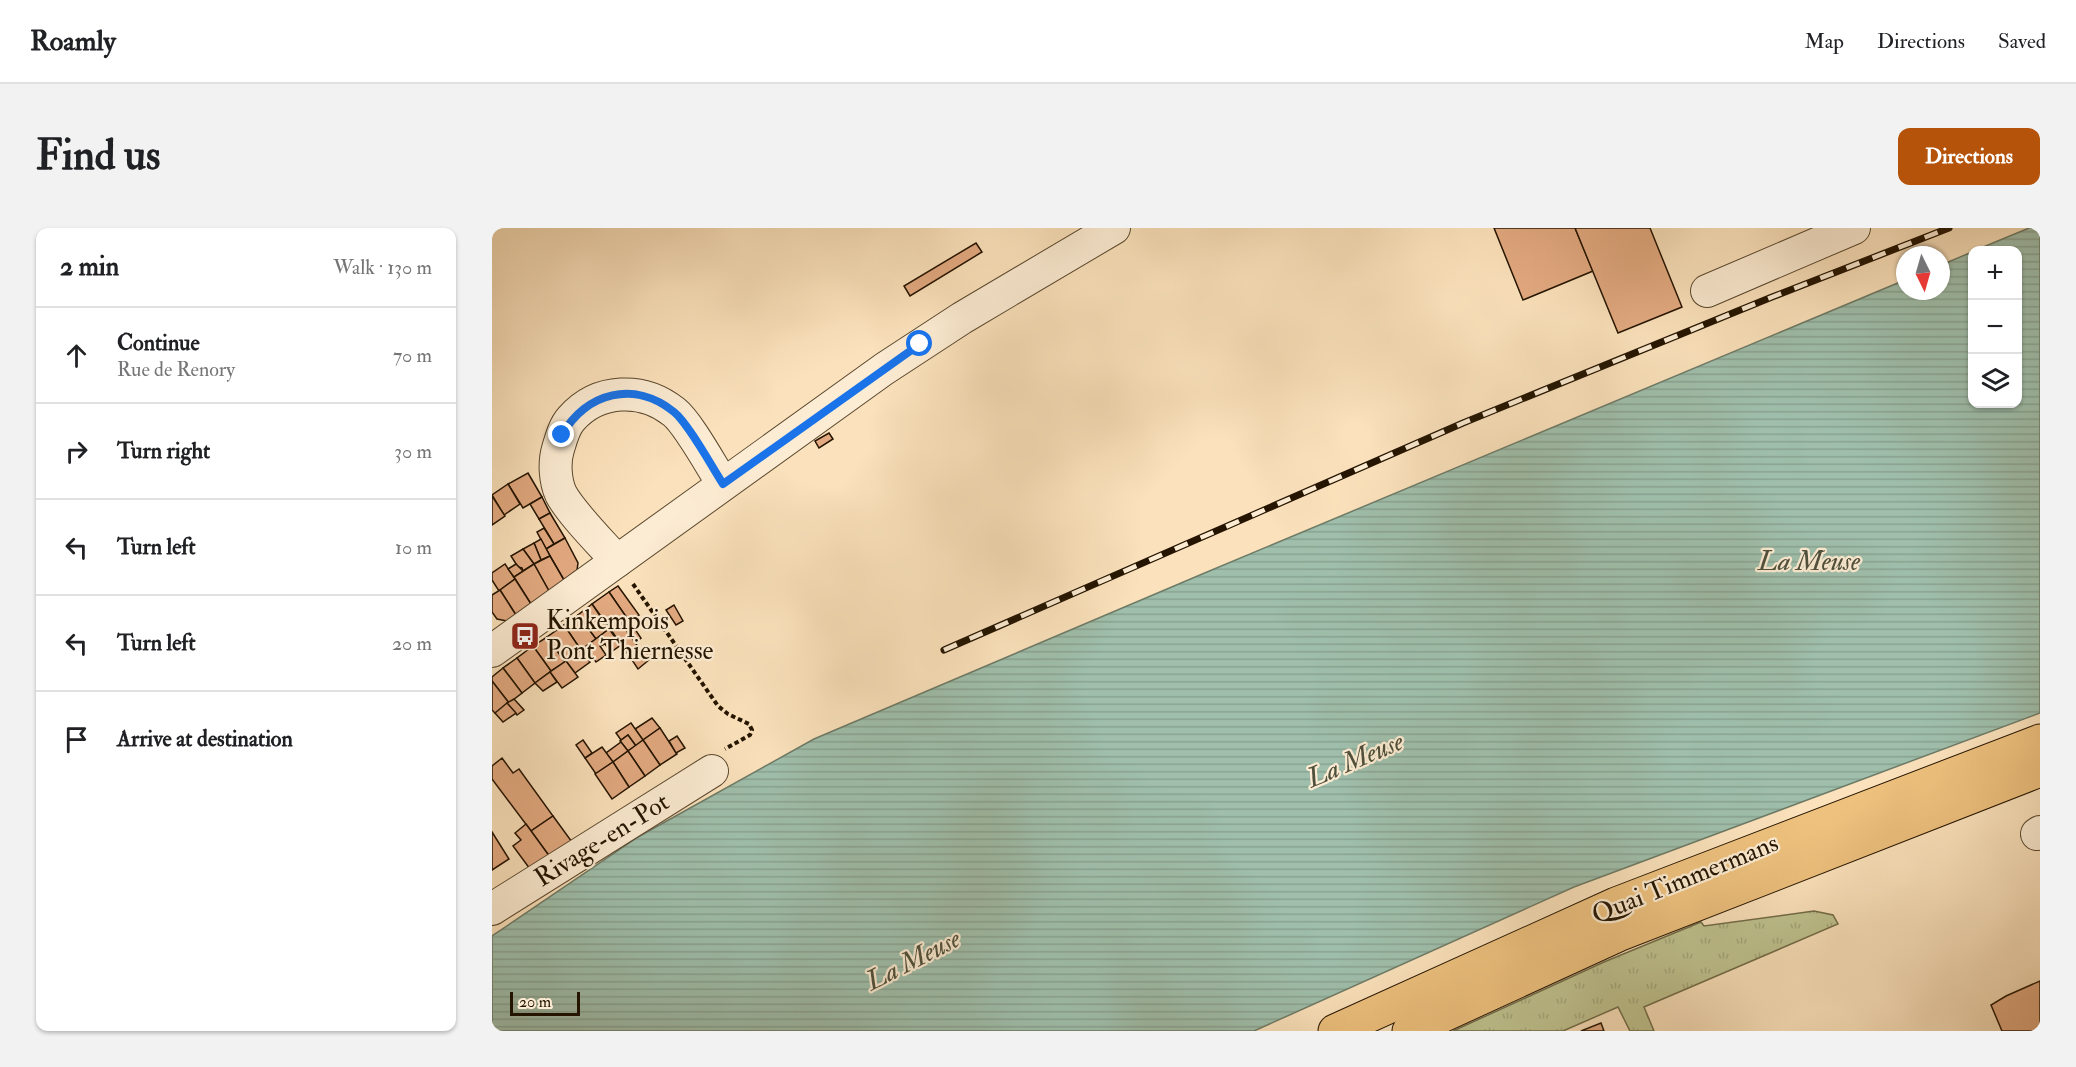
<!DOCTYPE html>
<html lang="en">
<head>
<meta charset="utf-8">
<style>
	:root { --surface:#fff; --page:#f2f2f2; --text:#202124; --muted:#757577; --line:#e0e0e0; --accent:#b45309 }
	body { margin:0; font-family:"IM FELL Double Pica",serif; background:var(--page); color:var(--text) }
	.controls { position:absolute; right:18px; top:18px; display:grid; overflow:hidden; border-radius:12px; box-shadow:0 2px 4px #0004 }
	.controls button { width:54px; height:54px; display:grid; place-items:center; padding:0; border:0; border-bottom:2px solid var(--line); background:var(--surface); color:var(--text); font:30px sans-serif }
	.compass { position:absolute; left:1404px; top:18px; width:54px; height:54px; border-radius:50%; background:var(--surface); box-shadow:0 2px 4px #0004; rotate:175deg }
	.scale { position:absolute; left:18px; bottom:15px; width:70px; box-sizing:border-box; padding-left:6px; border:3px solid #241400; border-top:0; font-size:16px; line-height:21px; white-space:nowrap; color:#241400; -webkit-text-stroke:4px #fcecd3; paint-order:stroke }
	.stop { position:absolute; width:18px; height:18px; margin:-14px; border:4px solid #1a73e8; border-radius:50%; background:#fff }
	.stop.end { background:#1a73e8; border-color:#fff; box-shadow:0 2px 6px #0008 }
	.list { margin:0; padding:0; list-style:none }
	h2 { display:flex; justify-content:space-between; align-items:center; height:78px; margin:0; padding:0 24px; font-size:26px }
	h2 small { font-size:20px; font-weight:400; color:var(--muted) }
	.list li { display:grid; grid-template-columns:39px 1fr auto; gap:18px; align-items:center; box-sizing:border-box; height:96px; padding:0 24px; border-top:2px solid var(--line) }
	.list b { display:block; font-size:22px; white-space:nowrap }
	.list p { margin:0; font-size:20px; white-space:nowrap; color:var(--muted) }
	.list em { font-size:20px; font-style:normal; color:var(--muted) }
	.icon { flex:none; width:33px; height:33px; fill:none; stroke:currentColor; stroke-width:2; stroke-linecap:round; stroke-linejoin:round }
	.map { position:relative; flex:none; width:1548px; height:803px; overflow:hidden; border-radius:12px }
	header { display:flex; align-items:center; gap:36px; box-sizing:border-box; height:84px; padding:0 30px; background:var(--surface); border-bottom:2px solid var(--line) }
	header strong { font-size:28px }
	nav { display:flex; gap:33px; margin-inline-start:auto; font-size:21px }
	.intro { display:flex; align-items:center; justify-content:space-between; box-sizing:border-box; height:144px; padding:0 36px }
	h1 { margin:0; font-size:42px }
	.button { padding:15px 27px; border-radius:12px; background:var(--accent); color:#fff; font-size:21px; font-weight:700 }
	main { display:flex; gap:36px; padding:0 36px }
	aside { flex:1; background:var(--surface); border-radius:12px; box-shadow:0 2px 4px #0004 }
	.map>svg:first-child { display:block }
	.grass { fill:url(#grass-tufts); stroke:#726c48; stroke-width:1.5 }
	.water { fill:url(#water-rules); stroke:#6e7b67; stroke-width:1.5 }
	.building { fill:#e3aa81; stroke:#241400; stroke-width:1.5 }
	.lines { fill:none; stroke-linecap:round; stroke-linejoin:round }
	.minor-casing { stroke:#5a482f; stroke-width:34 }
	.major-casing { stroke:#241400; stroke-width:35 }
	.path { stroke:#241400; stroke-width:4; stroke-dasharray:4.5 3; stroke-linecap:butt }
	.minor { stroke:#fcecd3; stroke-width:32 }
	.major { stroke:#eec17e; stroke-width:33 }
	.rail-casing { stroke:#241400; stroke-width:7 }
	.rail { stroke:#fcecd3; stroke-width:4.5; stroke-dasharray:14; stroke-linecap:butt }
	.route { stroke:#1a73e8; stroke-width:8 }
	.labels { text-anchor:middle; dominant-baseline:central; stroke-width:4.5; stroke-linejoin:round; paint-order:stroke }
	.poi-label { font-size:26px; fill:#241400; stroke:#fcecd3; text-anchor:start }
	.street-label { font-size:26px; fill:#241400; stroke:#fcecd3 }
	.water-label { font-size:27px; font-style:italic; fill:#4f503c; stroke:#fcecd3 }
</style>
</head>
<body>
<header>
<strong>Roamly</strong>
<nav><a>Map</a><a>Directions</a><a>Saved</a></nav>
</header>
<div class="intro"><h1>Find us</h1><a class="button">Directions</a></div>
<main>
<aside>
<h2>2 min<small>Walk · 130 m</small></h2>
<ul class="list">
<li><svg class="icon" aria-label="ahead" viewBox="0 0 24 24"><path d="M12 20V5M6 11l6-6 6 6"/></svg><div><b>Continue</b><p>Rue de Renory</p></div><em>70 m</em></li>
<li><svg class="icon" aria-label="right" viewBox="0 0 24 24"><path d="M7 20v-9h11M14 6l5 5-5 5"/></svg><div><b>Turn right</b></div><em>30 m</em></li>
<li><svg class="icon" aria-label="left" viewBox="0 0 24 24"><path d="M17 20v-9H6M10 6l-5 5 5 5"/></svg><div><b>Turn left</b></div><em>10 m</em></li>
<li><svg class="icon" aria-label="left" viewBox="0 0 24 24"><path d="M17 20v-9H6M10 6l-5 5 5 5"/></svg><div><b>Turn left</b></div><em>20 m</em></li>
<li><svg class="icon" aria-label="arrive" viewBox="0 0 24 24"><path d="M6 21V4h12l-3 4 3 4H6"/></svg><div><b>Arrive at destination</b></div></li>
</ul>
</aside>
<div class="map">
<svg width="1548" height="803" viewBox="0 0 1548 803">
	<defs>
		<pattern id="grass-tufts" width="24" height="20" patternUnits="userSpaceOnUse" patternTransform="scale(1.5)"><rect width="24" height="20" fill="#bfc390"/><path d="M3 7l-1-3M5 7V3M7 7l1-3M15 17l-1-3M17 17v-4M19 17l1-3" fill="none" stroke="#a4a77a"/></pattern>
		<pattern id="water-rules" width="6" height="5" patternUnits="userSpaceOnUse" patternTransform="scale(1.5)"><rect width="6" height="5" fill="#9fbfac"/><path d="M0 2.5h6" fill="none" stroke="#89a392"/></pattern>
	</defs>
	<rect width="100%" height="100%" fill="#fbe2bc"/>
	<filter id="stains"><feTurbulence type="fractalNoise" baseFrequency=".00333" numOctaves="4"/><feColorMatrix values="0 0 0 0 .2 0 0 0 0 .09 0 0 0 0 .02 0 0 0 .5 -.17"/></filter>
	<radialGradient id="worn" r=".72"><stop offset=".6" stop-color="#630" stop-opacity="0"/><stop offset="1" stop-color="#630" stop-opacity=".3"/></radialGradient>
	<polygon class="grass" points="1322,683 1341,687 1346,696 1152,779 1162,803 1138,803 1126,779 1071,803 961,803 1112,734 1209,694 1212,698"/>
	<polygon class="water" points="1537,0 1548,0 1548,485 1082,659 762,803 0,803 0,708 146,609 322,511 715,344 1413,52 1413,63 1449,63 1449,37 1480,24 1480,176 1526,176 1526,22 1484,22"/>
	<g class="building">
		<polygon points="1002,0 1083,0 1101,43 1031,72"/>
		<polygon points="1083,0 1158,0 1190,79 1126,105"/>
		<polygon points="484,15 490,24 418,68 412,58"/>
		<polygon points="337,205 341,211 327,220 323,213"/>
		<polygon points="36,245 50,269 31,280 16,256"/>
		<polygon points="16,256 28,276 12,287 0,267"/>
		<polygon points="0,268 13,288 0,297"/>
		<polygon points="50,269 58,285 47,291 38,276"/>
		<polygon points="58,285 73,310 62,316 47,291"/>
		<polygon points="52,300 62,316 54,321 45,304"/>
		<polygon points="73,310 86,335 85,342 72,352 54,321"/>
		<polygon points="49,311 58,328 49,332 42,315"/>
		<polygon points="42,315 49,332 42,336 31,321"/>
		<polygon points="31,321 42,336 31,343 30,340 26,339 19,328"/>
		<polygon points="58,328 72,352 57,363 42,336"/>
		<polygon points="13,336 23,351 7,363 0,352 0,345"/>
		<polygon points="24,336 31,343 22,349 16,341"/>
		<polygon points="42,336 57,363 39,376 22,349"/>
		<polygon points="23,351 39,376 24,387 8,362"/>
		<polygon points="126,358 147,387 138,394 149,410 143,415 129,395 135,390 117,364"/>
		<polygon points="8,362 24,387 15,393 5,391 0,384 0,367"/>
		<polygon points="117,364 135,390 119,402 100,376"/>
		<polygon points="100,376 117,401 104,411 86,387"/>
		<polygon points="182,377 191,393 184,397 174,382"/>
		<polygon points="86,387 104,411 89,422 72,397"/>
		<polygon points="129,395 150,424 140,432 119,402"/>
		<polygon points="72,397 89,422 73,434 55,409"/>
		<polygon points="117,401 129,417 119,424 113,416 108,418 114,427 104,434 93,419"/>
		<polygon points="55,409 73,434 59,443 41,418"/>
		<polygon points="41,418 59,443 43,455 25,430"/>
		<polygon points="156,419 163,427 146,441 140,432"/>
		<polygon points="89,422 98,434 83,445 74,433"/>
		<polygon points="25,430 43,455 30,465 11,440"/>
		<polygon points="74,433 86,449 70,460 58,444"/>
		<polygon points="11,440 30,465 17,475 0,453 0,449"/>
		<polygon points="58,444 65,454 51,463 43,455"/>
		<polygon points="0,453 17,475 3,485 0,482"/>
		<polygon points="22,471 32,482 25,487 15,475"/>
		<polygon points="15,475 24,485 11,494 3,485"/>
		<polygon points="160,490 168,500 151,512 143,501"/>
		<polygon points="139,495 151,512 144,518 136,507 129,512 124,505"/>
		<polygon points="168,500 185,526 168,537 151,512"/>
		<polygon points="136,507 144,518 136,523 128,513"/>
		<polygon points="185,508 193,520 184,525 177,513"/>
		<polygon points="91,512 100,525 93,530 84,517"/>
		<polygon points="151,512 168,537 153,548 136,523"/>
		<polygon points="129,514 136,523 121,534 114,525"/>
		<polygon points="110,519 121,534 104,546 93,530"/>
		<polygon points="136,523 153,548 137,559 121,534"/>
		<polygon points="10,530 21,545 27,541 61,588 39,603 0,551 0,538"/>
		<polygon points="121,534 137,559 120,571 103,546"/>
		<polygon points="61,588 80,614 58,629 39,603"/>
		<polygon points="34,596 58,629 38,641 21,618 29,612 23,605"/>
		<polygon points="0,604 17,631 0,642"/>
		<polygon points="1548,753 1548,803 1510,803 1499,777 1514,768"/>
		<polygon points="1109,795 1112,803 1089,803"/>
	</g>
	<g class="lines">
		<g class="minor-casing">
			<g id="minor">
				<polyline points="1215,63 1362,0"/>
				<path d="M125,333C110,316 79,285 69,266C63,253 62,234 66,221C69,211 72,199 79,191C106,160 151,159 182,184C196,195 220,239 231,256"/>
				<polyline points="0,423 392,141 470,90 622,0"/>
				<polyline points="1545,606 1548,604"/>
				<polyline points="0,681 220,543"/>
			</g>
		</g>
		<g class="major-casing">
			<g id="major">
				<polyline points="843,803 1124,676 1548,513"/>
				<polyline points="917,803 1126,707 1548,542"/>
			</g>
		</g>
		<polyline class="path" points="141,356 226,478 236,486 257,496 260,502 258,507 233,521"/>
		<use href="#minor" class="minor"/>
		<use href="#major" class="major"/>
		<g class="rail-casing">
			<polyline id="rail" points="452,422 971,195 1280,69 1457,0"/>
		</g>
		<use href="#rail" class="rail"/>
	</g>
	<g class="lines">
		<path class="route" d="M70,207C94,164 143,152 182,184C196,195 220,239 231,256L428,116"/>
	</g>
	<defs>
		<g id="bus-square" transform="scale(1.5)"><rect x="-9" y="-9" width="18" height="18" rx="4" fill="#8f2418" stroke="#fcecd3"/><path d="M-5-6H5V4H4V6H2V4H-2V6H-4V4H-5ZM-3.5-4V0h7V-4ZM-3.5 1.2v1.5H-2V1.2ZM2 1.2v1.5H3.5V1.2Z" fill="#fff"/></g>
	</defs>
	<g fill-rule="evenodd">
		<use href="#bus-square" x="33" y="408"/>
	</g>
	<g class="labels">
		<g class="poi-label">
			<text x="54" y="393">Kinkempois<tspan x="54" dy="30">Pont Thiernesse</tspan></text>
		</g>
		<g class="street-label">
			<text transform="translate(110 612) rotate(-32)">Rivage-en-Pot</text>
			<text transform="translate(1193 651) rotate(-22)">Quai Timmermans</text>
		</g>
		<g class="water-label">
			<text x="1317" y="333">La Meuse</text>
			<text transform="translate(863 532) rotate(-23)">La Meuse</text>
			<text transform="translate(421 732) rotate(-27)">La Meuse</text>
		</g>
	</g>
	<rect width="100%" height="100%" filter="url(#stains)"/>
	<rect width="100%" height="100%" fill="url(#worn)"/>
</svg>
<div class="controls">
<button>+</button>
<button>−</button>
<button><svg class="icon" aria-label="layers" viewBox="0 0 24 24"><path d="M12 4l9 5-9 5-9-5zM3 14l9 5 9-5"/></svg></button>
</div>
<svg class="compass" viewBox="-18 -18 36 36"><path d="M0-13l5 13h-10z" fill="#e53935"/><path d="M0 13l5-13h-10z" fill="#757577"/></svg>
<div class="scale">20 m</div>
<div class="stop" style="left:428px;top:116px"></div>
<div class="stop end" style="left:70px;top:207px"></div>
</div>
</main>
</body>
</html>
